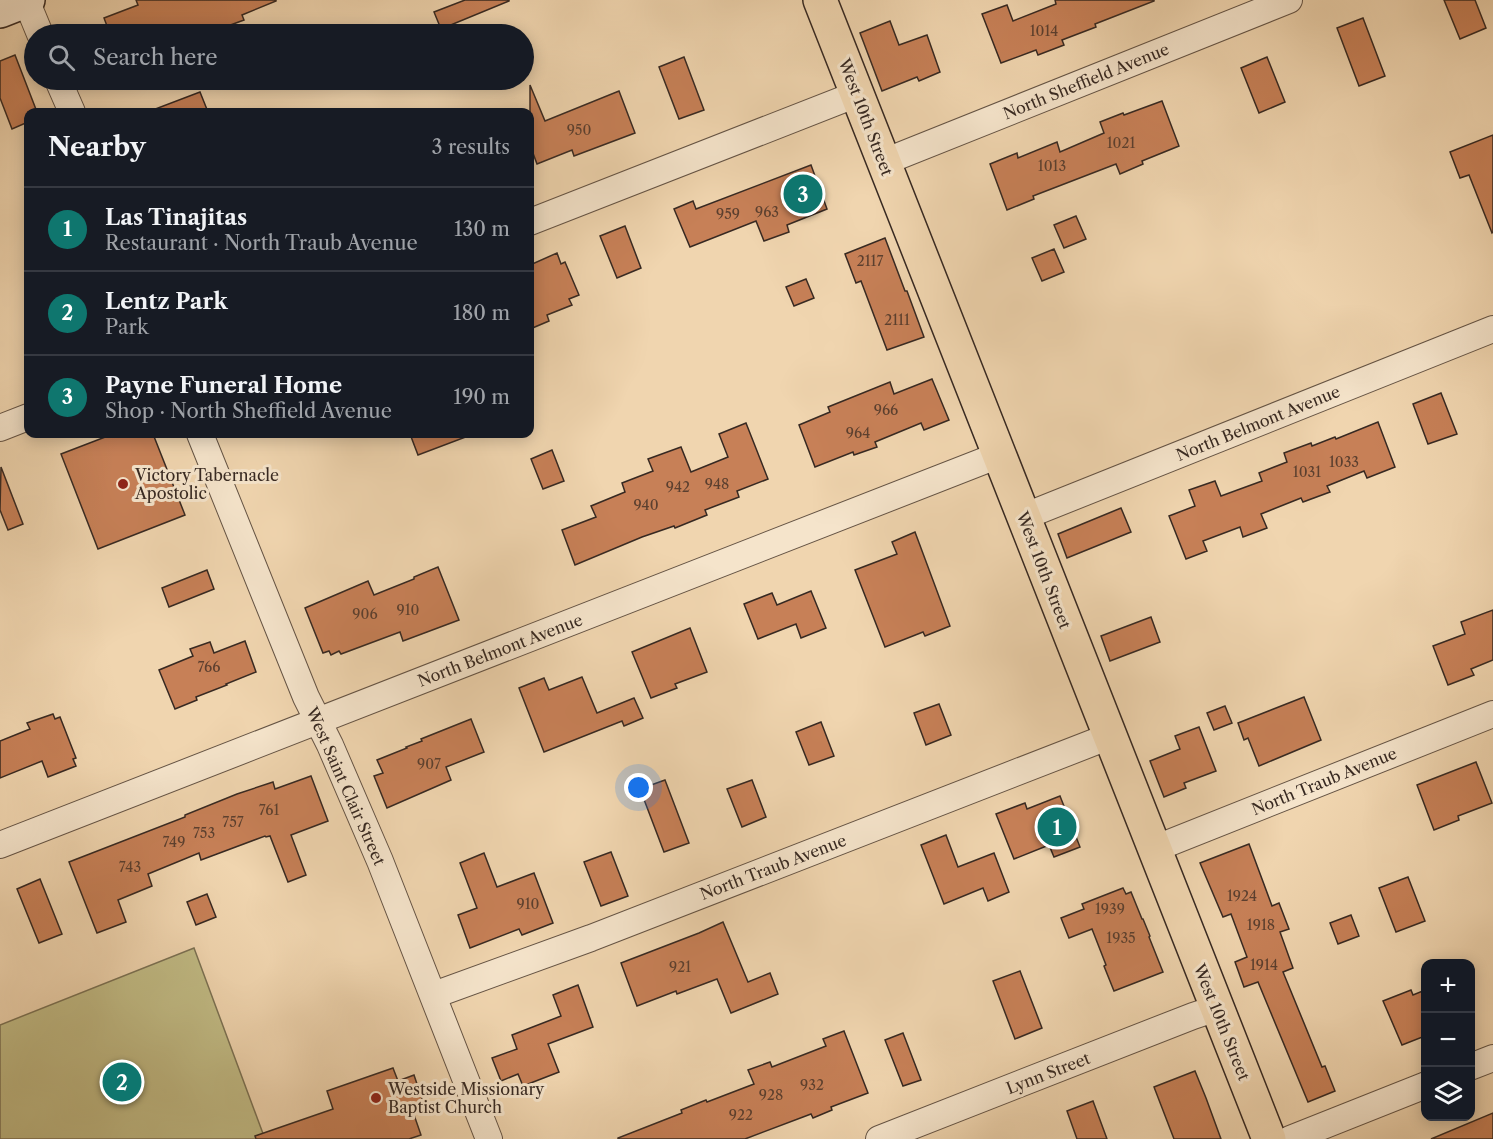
<!DOCTYPE html>
<html lang="en">
<head>
<meta charset="utf-8">
<style>
	:root { --surface:#171b24; --page:#242831; --text:#f1f3f6; --muted:#9ea1a6; --line:#363941; --accent:#0f766e }
	body { margin:0; font-family:"Libre Caslon Text",serif; background:var(--page); color:var(--text) }
	.controls { position:absolute; right:18px; bottom:18px; display:grid; overflow:hidden; border-radius:12px; box-shadow:0 3px 15px #0003 }
	.controls button { width:54px; height:54px; display:grid; place-items:center; padding:0; border:0; border-bottom:2px solid var(--line); background:var(--surface); color:var(--text); font:30px sans-serif }
	.you { position:absolute; left:639px; top:788px; width:21px; height:21px; margin:-15px; border:4px solid #fff; border-radius:50%; background:#1a73e8; box-shadow:0 0 0 9px #1a73e833 }
	.badge { display:grid; place-items:center; width:39px; height:39px; border-radius:50%; background:var(--accent); color:#fff; font-size:20px; font-weight:700 }
	.pin { position:absolute; translate:-50% -50%; border:3px solid #fff; box-shadow:0 2px 6px #0006 }
	.list { margin:0; padding:0; list-style:none }
	h2 { display:flex; justify-content:space-between; align-items:center; height:78px; margin:0; padding:0 24px; font-size:26px }
	h2 small { font-size:20px; font-weight:400; color:var(--muted) }
	.list li { display:grid; grid-template-columns:39px 1fr auto; gap:18px; align-items:center; box-sizing:border-box; height:84px; padding:0 24px; border-top:2px solid var(--line) }
	.list b { display:block; font-size:22px; white-space:nowrap }
	.list p { margin:0; font-size:20px; white-space:nowrap; color:var(--muted) }
	.list em { font-size:20px; font-style:normal; color:var(--muted) }
	.icon { flex:none; width:33px; height:33px; fill:none; stroke:currentColor; stroke-width:2; stroke-linecap:round; stroke-linejoin:round }
	.map { position:relative; flex:none; width:1493px; height:1139px; overflow:hidden }
	.search { position:absolute; background:var(--surface); box-shadow:0 3px 15px #0003; left:24px; top:24px; width:510px; height:66px; display:flex; align-items:center; gap:15px; box-sizing:border-box; padding:0 21px; border-radius:33px; color:var(--muted); font-size:22px }
	.panel { position:absolute; background:var(--surface); box-shadow:0 3px 15px #0003; left:24px; top:108px; width:510px; height:330px; border-radius:12px }
	.map>svg:first-child { display:block }
	.green { fill:#c1bb85; stroke:#7c7254; stroke-width:1.5 }
	.building { fill:#c78057; stroke:#372922; stroke-width:1.5 }
	.lines { fill:none; stroke-linecap:round; stroke-linejoin:round }
	.street-casing { stroke:#655445; stroke-width:28 }
	.secondary-casing { stroke:#372922; stroke-width:36 }
	.primary-casing { stroke:#372922; stroke-width:36 }
	.street { stroke:#f5e4cb; stroke-width:26 }
	.secondary { stroke:#f5e4cb; stroke-width:33 }
	.primary { stroke:#f0d5af; stroke-width:33 }
	.poi-dot { fill:#8f2418; stroke:#f5e4cb; stroke-width:2 }
	.labels { text-anchor:middle; dominant-baseline:central; stroke-width:6; stroke-linejoin:round; paint-order:stroke }
	.number-label { font-size:14px; fill:#5b3f2f }
	.street-label { font-size:16px; fill:#372922; stroke:#f5e4cb }
	.poi-label { font-size:16px; fill:#372922; stroke:#f5e4cb; text-anchor:start }
</style>
</head>
<body>
<div class="map">
<svg width="1493" height="1139" viewBox="0 0 1493 1139">
	<rect width="100%" height="100%" fill="#f0d5af"/>
	<filter id="stains"><feTurbulence type="fractalNoise" baseFrequency=".00333" numOctaves="4"/><feColorMatrix values="0 0 0 0 .2 0 0 0 0 .09 0 0 0 0 .02 0 0 0 .5 -.17"/></filter>
	<radialGradient id="worn" r=".72"><stop offset=".6" stop-color="#630" stop-opacity="0"/><stop offset="1" stop-color="#630" stop-opacity=".3"/></radialGradient>
	<polygon class="green" points="194,948 265,1139 0,1139 0,1025"/>
	<g class="building">
		<polygon points="136,0 276,0 276,1 242,15 244,20 206,34 110,34 104,18 138,5"/>
		<polygon points="465,0 509,0 509,1 441,29 434,12"/>
		<polygon points="1055,0 1154,0 1154,1 1095,24 1096,27 1062,40 1064,45 1038,55 1036,50 1001,63 982,14 1007,5 1013,21 1056,4"/>
		<polygon points="1444,0 1475,0 1486,28 1460,39"/>
		<polygon points="1363,18 1385,76 1359,86 1337,28"/>
		<polygon points="890,21 899,45 927,35 940,72 919,81 917,77 882,91 860,33"/>
		<polygon points="15,55 37,112 28,112 28,122 12,129 0,98 0,61"/>
		<polygon points="684,57 704,110 679,119 659,67"/>
		<polygon points="1267,57 1285,102 1259,113 1241,68"/>
		<polygon points="530,85 545,121 619,91 635,133 574,156 572,150 537,164 530,145"/>
		<polygon points="200,92 208,112 151,112 150,111"/>
		<polygon points="1162,101 1179,146 1142,161 1143,164 1120,174 1116,164 1033,196 1034,199 1007,210 990,164 1017,153 1018,158 1057,142 1060,152 1104,133 1100,122 1123,113 1124,115"/>
		<polygon points="1493,135 1493,232 1492,233 1469,175 1460,178 1450,152"/>
		<polygon points="811,165 827,209 787,225 789,232 764,241 756,221 690,247 674,209 693,201 696,209"/>
		<polygon points="1076,216 1086,239 1064,248 1054,225"/>
		<polygon points="625,226 641,268 617,278 600,236"/>
		<polygon points="885,238 905,291 907,291 924,337 887,350 861,281 856,283 845,254"/>
		<polygon points="1054,249 1064,272 1042,281 1032,258"/>
		<polygon points="557,253 561,264 565,262 579,295 569,299 572,305 547,315 549,321 530,329 530,265"/>
		<polygon points="806,279 814,298 794,306 786,287"/>
		<polygon points="932,379 949,420 924,430 921,423 875,442 877,447 854,455 853,452 815,467 799,425 830,412 828,407 890,382 894,394"/>
		<polygon points="1441,393 1457,434 1428,444 1413,404"/>
		<polygon points="1378,422 1395,467 1367,478 1364,471 1327,486 1330,492 1303,502 1301,498 1261,514 1267,528 1243,537 1240,527 1203,541 1207,551 1186,559 1169,516 1195,506 1189,490 1215,481 1221,496 1262,481 1259,473 1287,462 1284,453 1311,443 1312,446 1335,437 1336,439"/>
		<polygon points="746,423 768,479 737,491 739,497 705,510 707,515 675,528 674,526 642,537 575,565 562,530 596,517 591,506 625,492 622,483 653,471 648,459 681,447 691,472 728,457 719,434"/>
		<polygon points="113,434 153,434 185,515 98,549 61,454"/>
		<polygon points="410,434 470,434 471,435 418,455"/>
		<polygon points="552,450 564,481 543,489 531,459"/>
		<polygon points="1,467 23,524 8,530 0,510"/>
		<polygon points="1121,508 1131,532 1067,558 1058,534"/>
		<polygon points="915,532 950,626 925,636 923,632 885,647 855,570 897,554 892,542"/>
		<polygon points="438,567 459,620 403,641 400,632 341,654 339,651 331,655 329,651 323,653 305,608 368,581 374,595 414,579 414,577"/>
		<polygon points="207,570 214,589 169,607 162,588"/>
		<polygon points="811,591 826,628 801,638 796,624 758,639 744,604 772,593 777,605"/>
		<polygon points="1493,610 1493,660 1471,669 1474,675 1448,685 1433,646 1465,634 1461,622"/>
		<polygon points="1151,617 1160,642 1110,661 1101,636"/>
		<polygon points="690,628 707,672 675,684 677,688 651,698 632,652"/>
		<polygon points="245,641 256,672 226,684 227,685 196,697 197,700 175,709 159,670 193,656 190,649 210,642 214,653"/>
		<polygon points="582,677 597,713 634,698 643,718 624,726 622,721 544,752 519,688 544,678 549,690"/>
		<polygon points="1304,697 1321,740 1259,766 1248,738 1244,740 1238,723"/>
		<polygon points="939,704 951,735 926,745 914,713"/>
		<polygon points="1225,706 1232,723 1214,730 1207,713"/>
		<polygon points="53,714 55,719 60,717 76,758 73,759 76,766 48,777 42,761 0,778 0,741 30,729 27,723"/>
		<polygon points="471,719 484,752 446,767 451,780 387,808 374,776 383,773 377,760 407,748 406,747 422,741 421,739"/>
		<polygon points="821,722 834,756 809,765 796,732"/>
		<polygon points="1199,727 1216,771 1184,783 1186,788 1164,797 1150,761 1180,749 1175,736"/>
		<polygon points="1476,762 1492,803 1458,816 1459,820 1434,830 1417,785"/>
		<polygon points="311,776 328,821 291,835 306,875 288,882 270,836 266,837 265,836 201,860 199,853 148,874 152,886 118,900 126,922 97,933 69,862 185,817 185,815 237,794 273,782 275,789"/>
		<polygon points="665,780 689,843 664,852 640,789"/>
		<polygon points="752,780 766,817 742,827 727,789"/>
		<polygon points="1060,796 1080,847 1054,857 1049,845 1014,859 996,814 1025,803 1027,809"/>
		<polygon points="946,835 958,867 994,853 1009,892 988,901 983,888 944,904 921,845"/>
		<polygon points="1249,844 1272,906 1279,903 1289,929 1280,932 1293,968 1283,972 1322,1067 1325,1066 1335,1091 1308,1102 1258,982 1244,987 1235,962 1247,957 1231,914 1223,917 1200,863"/>
		<polygon points="611,852 628,896 601,906 584,862"/>
		<polygon points="484,853 497,887 534,873 553,923 522,935 519,929 470,948 458,915 477,908 460,863"/>
		<polygon points="1408,877 1425,921 1396,932 1379,888"/>
		<polygon points="40,879 62,934 39,943 17,889"/>
		<polygon points="1123,888 1126,894 1131,892 1142,919 1143,919 1150,936 1149,937 1163,972 1114,991 1104,966 1106,965 1092,929 1069,938 1061,918 1084,909 1082,904"/>
		<polygon points="207,894 216,917 196,925 187,902"/>
		<polygon points="1351,915 1359,936 1338,944 1330,923"/>
		<polygon points="723,922 748,982 770,973 778,994 731,1013 717,979 677,994 676,991 637,1006 621,963 699,933"/>
		<polygon points="1020,971 1042,1028 1015,1039 993,981"/>
		<polygon points="578,985 593,1027 548,1044 559,1072 523,1086 518,1074 501,1081 492,1058 517,1049 512,1035 561,1016 553,995"/>
		<polygon points="1411,990 1413,995 1425,990 1425,1036 1402,1045 1383,1001"/>
		<polygon points="844,1031 868,1093 831,1107 832,1110 813,1118 811,1114 745,1139 618,1139 618,1138 682,1113 681,1110 706,1100 707,1102 754,1084 748,1070 770,1062 772,1067 826,1046 823,1039"/>
		<polygon points="903,1033 921,1080 903,1086 885,1040"/>
		<polygon points="393,1068 398,1081 414,1075 424,1105 412,1109 421,1135 409,1139 256,1139 255,1136 333,1109 327,1091"/>
		<polygon points="1195,1071 1206,1098 1221,1139 1174,1139 1154,1087"/>
		<polygon points="1093,1101 1107,1139 1077,1139 1067,1111"/>
		<polygon points="1493,1113 1493,1139 1431,1139"/>
	</g>
	<g class="lines">
		<g class="street-casing">
			<g id="street">
				<polyline points="26,0 40,34"/>
				<polyline points="58,80 72,112"/>
				<polyline points="884,162 1289,0"/>
				<polyline points="530,222 857,94"/>
				<polyline points="0,428 28,417"/>
				<polyline points="200,434 306,697 330,745 380,861 489,1139"/>
				<polyline points="1023,517 1493,329"/>
				<polyline points="0,845 999,455"/>
				<polyline points="1154,849 1493,714"/>
				<polyline points="434,995 591,938 1110,736"/>
				<polyline points="1470,1067 1493,1058"/>
				<polyline points="879,1139 1193,1016 1208,1011 1218,1010"/>
				<polyline points="1290,1139 1426,1085"/>
			</g>
		</g>
		<g class="secondary-casing">
			<polyline id="secondary" points="0,11 28,0"/>
		</g>
		<g class="primary-casing">
			<polyline id="primary" points="820,0 1269,1139"/>
		</g>
		<use href="#street" class="street"/>
		<use href="#secondary" class="secondary"/>
		<use href="#primary" class="primary"/>
	</g>
	<g class="poi-dot">
		<circle cx="123" cy="484" r="6"/>
		<circle cx="376" cy="1098" r="6"/>
	</g>
	<g class="labels">
		<g class="number-label">
			<text x="1044" y="31">1014</text>
			<text x="579" y="130">950</text>
			<text x="1121" y="143">1021</text>
			<text x="1052" y="166">1013</text>
			<text x="767" y="212">963</text>
			<text x="728" y="214">959</text>
			<text x="870" y="261">2117</text>
			<text x="897" y="320">2111</text>
			<text x="886" y="410">966</text>
			<text x="858" y="433">964</text>
			<text x="1344" y="462">1033</text>
			<text x="1307" y="472">1031</text>
			<text x="717" y="484">948</text>
			<text x="678" y="487">942</text>
			<text x="646" y="505">940</text>
			<text x="408" y="610">910</text>
			<text x="365" y="614">906</text>
			<text x="209" y="667">766</text>
			<text x="429" y="764">907</text>
			<text x="269" y="810">761</text>
			<text x="233" y="822">757</text>
			<text x="204" y="833">753</text>
			<text x="174" y="842">749</text>
			<text x="130" y="867">743</text>
			<text x="1242" y="896">1924</text>
			<text x="528" y="904">910</text>
			<text x="1110" y="909">1939</text>
			<text x="1261" y="925">1918</text>
			<text x="1121" y="938">1935</text>
			<text x="1264" y="965">1914</text>
			<text x="680" y="967">921</text>
			<text x="812" y="1085">932</text>
			<text x="771" y="1095">928</text>
			<text x="741" y="1115">922</text>
		</g>
		<g class="street-label">
			<text transform="translate(1086 81) rotate(-22)">North Sheffield Avenue</text>
			<text transform="translate(866 117) rotate(69)">West 10th Street</text>
			<text transform="translate(1258 423) rotate(-22)">North Belmont Avenue</text>
			<text transform="translate(1044 570) rotate(69)">West 10th Street</text>
			<text transform="translate(500 650) rotate(-21)">North Belmont Avenue</text>
			<text transform="translate(1324 781) rotate(-22)">North Traub Avenue</text>
			<text transform="translate(346 786) rotate(66)">West Saint Clair Street</text>
			<text transform="translate(773 867) rotate(-21)">North Traub Avenue</text>
			<text transform="translate(1222 1022) rotate(68)">West 10th Street</text>
			<text transform="translate(1048 1073) rotate(-21)">Lynn Street</text>
		</g>
		<g class="poi-label">
			<text x="135" y="475">Victory Tabernacle<tspan x="135" dy="18">Apostolic</tspan></text>
			<text x="388" y="1089">Westside Missionary<tspan x="388" dy="18">Baptist Church</tspan></text>
		</g>
	</g>
	<rect width="100%" height="100%" filter="url(#stains)"/>
	<rect width="100%" height="100%" fill="url(#worn)"/>
</svg>
<div class="controls">
<button>+</button>
<button>−</button>
<button><svg class="icon" aria-label="layers" viewBox="0 0 24 24"><path d="M12 4l9 5-9 5-9-5zM3 14l9 5 9-5"/></svg></button>
</div>
<div class="you"></div>
<div class="pin badge" style="left:1057px;top:827px">1</div>
<div class="pin badge" style="left:122px;top:1082px">2</div>
<div class="pin badge" style="left:803px;top:194px">3</div>
<div class="search"><svg class="icon" aria-label="search" viewBox="0 0 24 24"><circle cx="10" cy="10" r="6"/><path d="M15 15l6 6"/></svg>Search here</div>
<section class="panel">
<h2>Nearby<small>3 results</small></h2>
<ul class="list">
<li><span class="badge">1</span><div><b>Las Tinajitas</b><p>Restaurant · North Traub Avenue</p></div><em>130 m</em></li>
<li><span class="badge">2</span><div><b>Lentz Park</b><p>Park</p></div><em>180 m</em></li>
<li><span class="badge">3</span><div><b>Payne Funeral Home</b><p>Shop · North Sheffield Avenue</p></div><em>190 m</em></li>
</ul>
</section>
</div>
</body>
</html>
